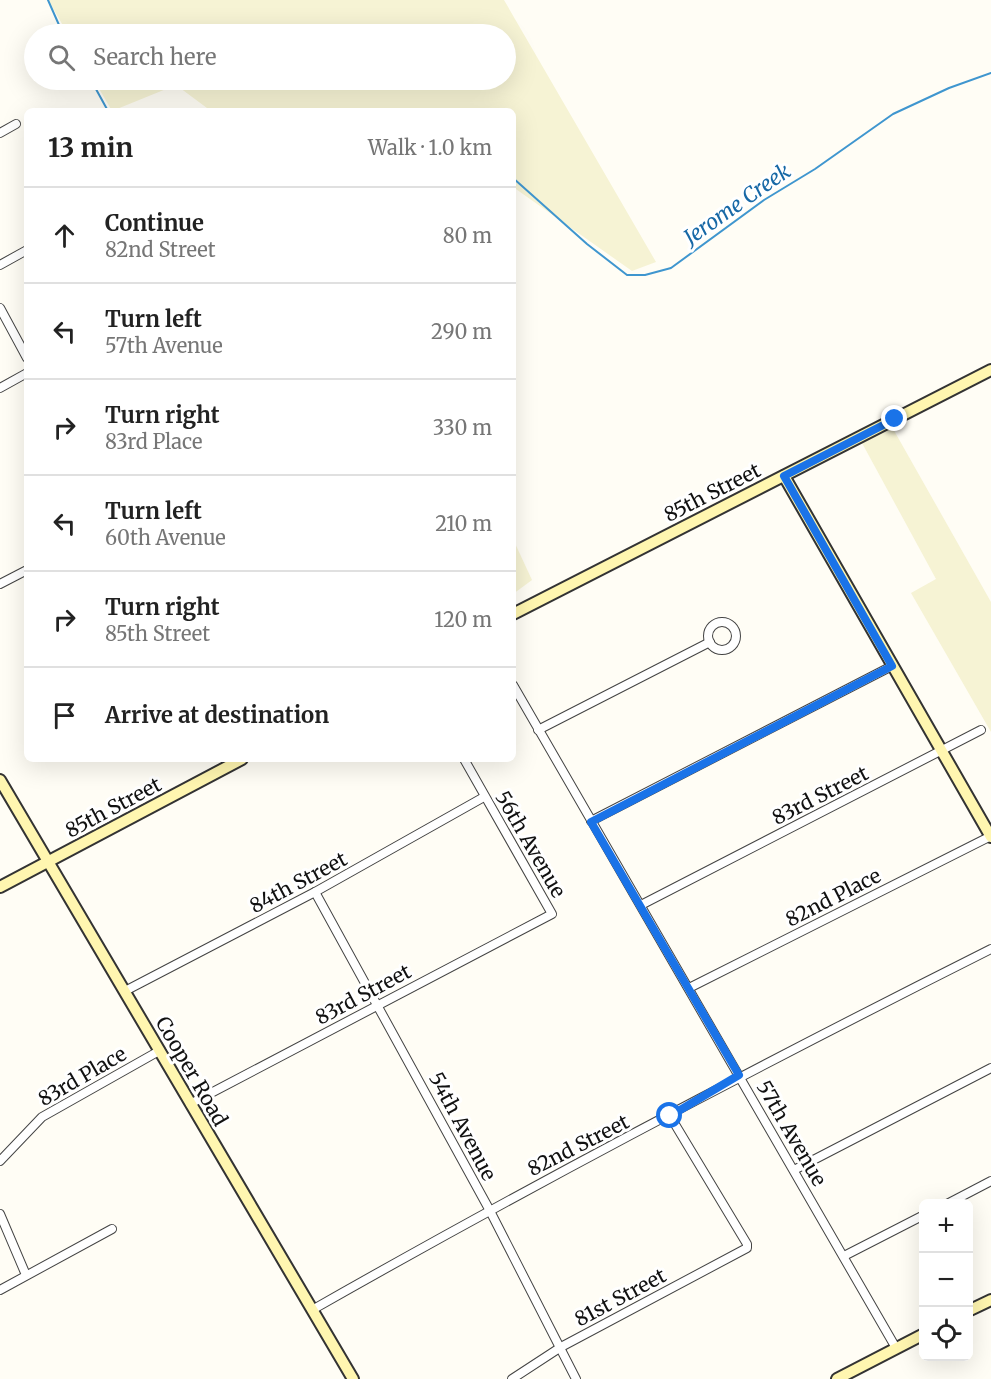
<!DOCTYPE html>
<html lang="en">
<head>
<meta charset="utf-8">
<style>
	:root { --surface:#fff; --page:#f6f6f6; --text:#222; --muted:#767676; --line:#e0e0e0 }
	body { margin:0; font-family:Merriweather,serif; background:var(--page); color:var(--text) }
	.controls { position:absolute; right:18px; bottom:18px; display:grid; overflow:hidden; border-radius:9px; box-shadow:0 6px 24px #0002 }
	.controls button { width:54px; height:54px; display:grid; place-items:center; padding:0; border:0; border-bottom:2px solid var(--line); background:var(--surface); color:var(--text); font:30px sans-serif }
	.stop { position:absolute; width:18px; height:18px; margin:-14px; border:4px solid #1a73e8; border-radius:50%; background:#fff }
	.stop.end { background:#1a73e8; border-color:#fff; box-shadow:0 2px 6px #0008 }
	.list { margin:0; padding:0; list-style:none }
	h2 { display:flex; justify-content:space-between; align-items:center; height:78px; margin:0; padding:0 24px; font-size:26px }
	h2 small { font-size:20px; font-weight:400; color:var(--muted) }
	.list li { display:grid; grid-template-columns:39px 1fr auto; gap:18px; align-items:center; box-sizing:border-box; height:96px; padding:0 24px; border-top:2px solid var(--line) }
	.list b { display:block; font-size:22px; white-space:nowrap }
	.list p { margin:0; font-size:20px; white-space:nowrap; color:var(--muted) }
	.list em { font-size:20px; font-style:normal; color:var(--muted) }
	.icon { flex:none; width:33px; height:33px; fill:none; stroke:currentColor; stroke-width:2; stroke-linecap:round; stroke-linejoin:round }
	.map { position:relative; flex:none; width:991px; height:1379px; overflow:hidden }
	.search { position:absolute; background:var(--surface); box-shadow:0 6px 24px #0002; left:24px; top:24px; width:492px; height:66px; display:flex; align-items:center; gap:15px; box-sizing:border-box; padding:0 21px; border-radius:33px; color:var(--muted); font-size:22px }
	.panel { position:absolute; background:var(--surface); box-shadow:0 6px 24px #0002; left:24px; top:108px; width:492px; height:654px; border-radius:9px }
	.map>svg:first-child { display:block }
	.farmland { fill:#f6f3d4 }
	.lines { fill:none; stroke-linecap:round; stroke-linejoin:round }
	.stream { stroke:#3f96cf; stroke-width:2 }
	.street-casing { stroke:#444; stroke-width:10 }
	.secondary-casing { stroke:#333; stroke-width:14 }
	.street { stroke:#fff; stroke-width:8 }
	.secondary { stroke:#fff6b0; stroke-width:10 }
	.route { stroke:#1a73e8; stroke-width:8 }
	.labels { text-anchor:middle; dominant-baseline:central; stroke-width:6; stroke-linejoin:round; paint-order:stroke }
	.street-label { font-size:20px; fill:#111; stroke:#fff }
	.water-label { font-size:21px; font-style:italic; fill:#1768a6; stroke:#fff }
</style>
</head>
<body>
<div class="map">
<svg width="991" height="1379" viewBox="0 0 991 1379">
	<rect width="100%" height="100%" fill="#fffdf5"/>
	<g class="farmland">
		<polygon points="48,0 504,0 656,262 632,271 513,187 513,111 211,111 176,85 112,111 94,80 506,80 506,34 68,34"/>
		<polygon points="892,427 991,602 991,732 911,593 936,579 862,443"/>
		<polygon points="513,539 532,580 513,594"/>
	</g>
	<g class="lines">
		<g class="stream">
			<polyline points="48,0 63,34"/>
			<polyline points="91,80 108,111"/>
			<polyline points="513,178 587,244 627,275 645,275 671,268 764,200 815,169 893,114 949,88 991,73"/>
		</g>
		<g class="street-casing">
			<g id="street">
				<polyline points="0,133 16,124"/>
				<polyline points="0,265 27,250"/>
				<polyline points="0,308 27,358"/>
				<polyline points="0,388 27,373"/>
				<polyline points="0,584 27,570"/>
				<circle cx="722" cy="636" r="14"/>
				<polyline points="513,685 896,1348"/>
				<polyline points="538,730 710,642"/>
				<polyline points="591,821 892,666"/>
				<polyline points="315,892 489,1209 576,1379"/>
				<polyline points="641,905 981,730"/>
				<polyline points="689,988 991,836"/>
				<polyline points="125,991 315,892 484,797"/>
				<polyline points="190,1104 552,914 464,759"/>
				<polyline points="0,1161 42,1117 159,1051"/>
				<polyline points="794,1170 991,1068"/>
				<polyline points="947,1204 991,1181"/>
				<polyline points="0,1214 26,1275"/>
				<polyline points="844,1256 924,1215"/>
				<polyline points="0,1290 112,1229"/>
				<path d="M312,1310C535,1183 762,1064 991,949"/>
				<polyline points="512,1379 561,1347 747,1248 747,1244 670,1116"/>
			</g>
		</g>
		<g class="secondary-casing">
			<g id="secondary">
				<polyline points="784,476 991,837"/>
				<polyline points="513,614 991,370"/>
				<polyline points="0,780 353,1379"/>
				<polyline points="0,887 242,759"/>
				<polyline points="968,1311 991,1300"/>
				<polyline points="837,1379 924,1334"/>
			</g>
		</g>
		<use href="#street" class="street"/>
		<use href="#secondary" class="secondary"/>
	</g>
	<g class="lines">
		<polyline class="route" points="670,1116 739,1075 591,822 892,666 784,476 895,419"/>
	</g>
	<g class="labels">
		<g class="street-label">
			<text transform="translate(712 492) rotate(-27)">85th Street</text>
			<text transform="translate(820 795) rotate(-27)">83rd Street</text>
			<text transform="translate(113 807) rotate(-28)">85th Street</text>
			<text transform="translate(531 844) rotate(60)">56th Avenue</text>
			<text transform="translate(298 882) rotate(-28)">84th Street</text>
			<text transform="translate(833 897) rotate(-27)">82nd Place</text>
			<text transform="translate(363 994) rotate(-28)">83rd Street</text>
			<text transform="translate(192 1071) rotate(60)">Cooper Road</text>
			<text transform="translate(82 1076) rotate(-30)">83rd Place</text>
			<text transform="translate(463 1126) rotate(62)">54th Avenue</text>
			<text transform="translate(792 1133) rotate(60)">57th Avenue</text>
			<text transform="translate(578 1145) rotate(-27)">82nd Street</text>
			<text transform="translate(620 1297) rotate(-28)">81st Street</text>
		</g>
		<g class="water-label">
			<text transform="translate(737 204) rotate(-35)">Jerome Creek</text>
		</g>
	</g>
</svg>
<div class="controls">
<button>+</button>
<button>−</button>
<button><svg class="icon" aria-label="locate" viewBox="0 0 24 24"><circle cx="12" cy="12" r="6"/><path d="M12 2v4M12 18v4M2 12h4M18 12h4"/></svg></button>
</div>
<div class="stop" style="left:670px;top:1116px"></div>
<div class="stop end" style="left:895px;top:419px"></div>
<div class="search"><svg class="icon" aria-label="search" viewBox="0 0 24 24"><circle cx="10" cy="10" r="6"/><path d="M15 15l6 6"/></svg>Search here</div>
<section class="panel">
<h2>13 min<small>Walk · 1.0 km</small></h2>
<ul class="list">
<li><svg class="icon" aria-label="ahead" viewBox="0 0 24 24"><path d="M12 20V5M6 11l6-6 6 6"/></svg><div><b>Continue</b><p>82nd Street</p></div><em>80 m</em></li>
<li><svg class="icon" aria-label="left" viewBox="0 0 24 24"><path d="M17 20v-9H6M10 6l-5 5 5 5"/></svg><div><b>Turn left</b><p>57th Avenue</p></div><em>290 m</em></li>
<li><svg class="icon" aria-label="right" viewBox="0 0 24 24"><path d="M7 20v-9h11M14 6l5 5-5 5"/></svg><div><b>Turn right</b><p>83rd Place</p></div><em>330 m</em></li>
<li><svg class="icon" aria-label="left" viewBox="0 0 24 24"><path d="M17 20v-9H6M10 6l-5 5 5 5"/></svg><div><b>Turn left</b><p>60th Avenue</p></div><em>210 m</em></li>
<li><svg class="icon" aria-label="right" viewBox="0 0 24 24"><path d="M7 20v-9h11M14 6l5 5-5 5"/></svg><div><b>Turn right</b><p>85th Street</p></div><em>120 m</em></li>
<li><svg class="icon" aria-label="arrive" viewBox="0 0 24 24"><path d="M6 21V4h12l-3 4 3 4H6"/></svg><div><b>Arrive at destination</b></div></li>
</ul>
</section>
</div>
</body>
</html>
